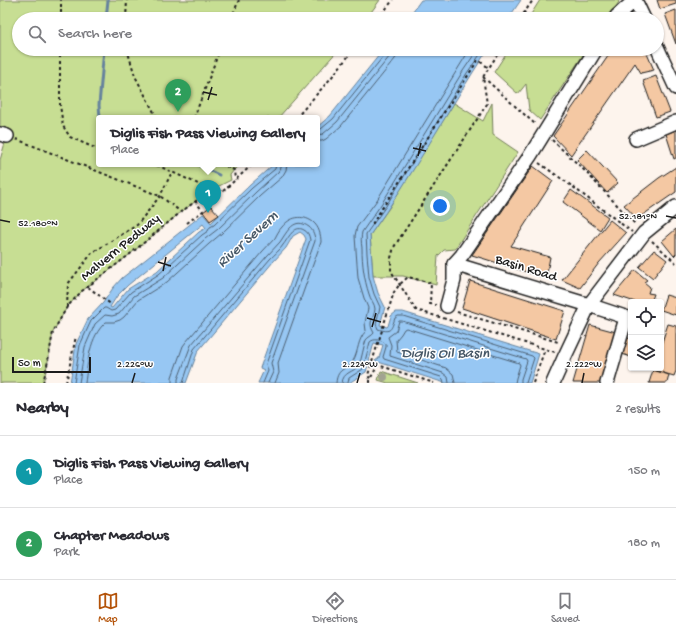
<!DOCTYPE html>
<html lang="en">
<head>
<meta charset="utf-8">
<style>
	:root { --surface:#fff; --page:#f2f2f3; --text:#2b2b33; --muted:#7c7c81; --line:#e1e1e2; --accent:#b45309 }
	body { margin:0; font-family:"Gochi Hand",sans-serif; background:var(--page); color:var(--text) }
	.controls { position:absolute; right:12px; bottom:12px; display:grid; overflow:hidden; border-radius:4px; box-shadow:0 1px 3px #0004 }
	.controls button { width:36px; height:36px; display:grid; place-items:center; padding:0; border:0; border-bottom:1px solid var(--line); background:var(--surface); color:var(--text); font:20px sans-serif }
	.scale { position:absolute; left:12px; bottom:10px; width:79px; box-sizing:border-box; padding-left:4px; border:2px solid #1c1c1c; border-top:0; font-size:11px; line-height:14px; white-space:nowrap; color:#1c1c1c; -webkit-text-stroke:3px #fff; paint-order:stroke }
	.you { position:absolute; left:440px; top:206px; width:14px; height:14px; margin:-10px; border:3px solid #fff; border-radius:50%; background:#1a73e8; box-shadow:0 0 0 6px #1a73e833 }
	.badge { display:grid; place-items:center; width:26px; height:26px; border-radius:50%; background:var(--accent); color:#fff; font-size:13px; font-weight:700 }
	.pin { position:absolute; translate:-50% -33px; filter:drop-shadow(0 1px 2px #0008) }
	.pin::after { content:''; position:absolute; top:21px; width:14px; height:12px; background:inherit; clip-path:polygon(0 0,100% 0,50% 100%) }
	.popup { position:absolute; left:96px; top:115px; width:224px; height:52px; box-sizing:border-box; display:grid; place-content:center; border-radius:4px; background:var(--surface); filter:drop-shadow(0 1px 3px #0005); font-size:13px; white-space:nowrap; color:var(--muted) }
	.popup b { font-size:15px; color:var(--text) }
	.popup::after { content:''; position:absolute; left:50%; top:100%; margin-left:-8px; border:8px solid transparent; border-top-color:var(--surface) }
	.list { margin:0; padding:0; list-style:none }
	h2 { display:flex; justify-content:space-between; align-items:center; height:52px; margin:0; padding:0 16px; font-size:17px }
	h2 small { font-size:13px; font-weight:400; color:var(--muted) }
	.list li { display:grid; grid-template-columns:26px 1fr auto; gap:12px; align-items:center; box-sizing:border-box; height:72px; padding:0 16px; border-top:1px solid var(--line) }
	.list b { display:block; font-size:15px; white-space:nowrap }
	.list p { margin:0; font-size:13px; white-space:nowrap; color:var(--muted) }
	.list em { font-size:13px; font-style:normal; color:var(--muted) }
	.icon { flex:none; width:22px; height:22px; fill:none; stroke:currentColor; stroke-width:2; stroke-linecap:round; stroke-linejoin:round }
	.map { position:relative; flex:none; width:676px; height:383px; overflow:hidden }
	.search { position:absolute; background:var(--surface); box-shadow:0 1px 3px #0004; left:12px; right:12px; top:12px; height:44px; display:flex; align-items:center; gap:10px; box-sizing:border-box; padding:0 14px; border-radius:22px; color:var(--muted); font-size:15px }
	.sheet { height:196px; background:var(--surface) }
	nav { display:flex; justify-content:space-around; align-items:center; box-sizing:border-box; height:56px; border-top:1px solid var(--line); background:var(--surface); font-size:11px; color:var(--muted) }
	nav a { display:grid; justify-items:center; gap:2px }
	nav .on { color:var(--accent) }
	.map>svg:first-child { display:block }
	.green { fill:#c7de93; stroke:#727d58 }
	.water { fill:#97c7f3; stroke:#66839d; fill-rule:evenodd }
	.lines { fill:none; stroke-linecap:round; stroke-linejoin:round }
	.shore { stroke:#4d6072; stroke-width:1 }
	.stream { stroke:#66839d; stroke-width:3 }
	.building { fill:#f4c8a3; stroke:#1c1c1c }
	.minor-casing { stroke:#1c1c1c; stroke-width:16 }
	.path { stroke:#1c1c1c; stroke-width:2; stroke-dasharray:3 3; stroke-linecap:butt }
	.minor { stroke:#fff; stroke-width:13 }
	.tree { fill:#a2a391 }
	.ticks { fill:none; stroke:#1c1c1c; stroke-width:1.5 }
	.labels { text-anchor:middle; dominant-baseline:central; stroke-width:3; stroke-linejoin:round; paint-order:stroke }
	.street-label { font-size:14px; fill:#1c1c1c; stroke:#fff }
	.water-label { font-size:15px; font-style:italic; fill:#475867; stroke:#fff }
	.ticks-label { font-size:10px; text-anchor:middle; fill:#1c1c1c; stroke:#fff; stroke-width:3; stroke-linejoin:round; paint-order:stroke }
</style>
</head>
<body>
<div class="map">
<svg width="676" height="383" viewBox="0 0 676 383">
	<rect width="100%" height="100%" fill="#fdf4ed"/>
	<filter id="ink" filterUnits="userSpaceOnUse"><feTurbulence type="fractalNoise" baseFrequency=".025" numOctaves="2"/><feDisplacementMap in="SourceGraphic" scale="8" xChannelSelector="R" yChannelSelector="G"/><feConvolveMatrix kernelMatrix="1 2 1 2 8 2 1 2 1" color-interpolation-filters="sRGB"/></filter>
	<g filter="url(#ink)">
		<g class="green">
			<polygon points="0,0 380,0 366,19 19,19 19,49 339,49 278,118 99,118 99,164 239,164 230,175 231,180 211,190 181,212 129,255 82,291 67,307 53,332 48,361 43,383 0,383 0,160 7,136 0,134"/>
			<polygon points="540,0 618,0 619,2 608,19 528,19"/>
			<polygon points="509,49 587,49 540,120 529,110 526,84 518,94 494,72"/>
			<polygon points="454,103 483,121 492,103 493,135 518,152 455,249 444,250 438,256 436,285 403,276 373,276 370,235 389,208"/>
			<polygon points="381,371 418,383 388,383 378,380"/>
		</g>
		<g class="water">
			<polygon points="421,0 521,0 508,19 407,19"/>
			<path d="M384,49H488C448,110 413,175 370,235L373,276L378,293L385,307L380,325L387,327L388,326L391,316L396,312H403L539,354L530,383H445L375,361L379,358L383,345L374,343L366,372L349,383H258L264,370L260,368L306,239L304,235L300,232L293,236L286,248L273,262L198,351L186,383H70L76,344L88,319L103,303L113,288L122,278L203,214L211,223L250,185L274,164H317V127L330,116ZM203,224L206,228L199,232L157,271L128,289L112,308L110,307L117,296L128,285Z"/>
		</g>
		<g class="lines">
			<g class="shore">
				<path d="M484,49L467,73L386,206L366,234L367,254L369,277L374,294L380,307L376,324L378,329C391,333 391,330 395,318L398,316H403L532,356L534,358L526,383"/>
				<polyline points="317,130 321,129 333,119 386,53 387,49"/>
				<polyline points="317,135 323,134 337,122 390,56 392,49"/>
				<polyline points="317,141 322,141 326,139 341,126 395,59 398,54 398,49"/>
				<polyline points="74,383 80,345 91,321 104,308 106,308 111,311 115,310 131,292 159,274 202,235 208,231 210,227 214,225 252,188 275,169 276,164"/>
				<polyline points="79,383 85,347 95,324 105,315 112,316 119,314 134,296 163,278 205,239 218,229 256,192 278,172 281,168 281,164"/>
				<path d="M85,383C88,362 89,337 106,322H114L120,320L124,317L138,300L167,282L209,244L222,233L260,196L282,177L286,170L287,164"/>
				<path d="M172,383V377L183,346L186,342L262,252C266,247 271,243 275,238C277,234 279,230 282,227C290,217 302,214 313,222C319,227 321,235 321,242L278,363L279,373L275,383"/>
				<path d="M178,383V379L191,345L267,256C271,251 276,247 280,242C287,232 294,216 309,227C313,230 315,236 315,241L271,363L273,372L268,383"/>
				<path d="M183,383L194,349L270,259C275,254 280,250 283,245C288,239 294,224 304,230C308,232 309,235 310,240L266,364L268,371L263,383"/>
				<path d="M336,383C337,366 349,370 353,361C359,351 357,340 366,331L365,323L368,308L364,298L358,278L355,236L356,231L357,227L377,200L470,49"/>
				<path d="M342,383C343,371 354,373 359,365C362,358 363,348 366,340C368,337 372,336 374,333C367,321 374,320 375,309C375,304 370,299 369,294C364,279 362,263 362,248C361,242 361,237 362,232L382,203L463,71L478,49"/>
				<path d="M348,383L349,378L363,369L370,342C374,338 382,340 386,344V347L383,357L384,359L441,377L443,379L444,383"/>
				<polyline points="449,383 448,377 443,373 390,356 391,345 388,337 396,331 399,321 402,321 526,359 527,361 521,379 521,383"/>
				<polyline points="455,383 454,378 453,374 446,368 397,352 396,340 401,334 404,329 406,328 519,363 520,365 516,378 515,383"/>
			</g>
			<g class="stream">
				<polyline points="106,19 108,0"/>
				<polyline points="100,118 99,105 104,49"/>
				<polyline points="196,164 219,175"/>
			</g>
		</g>
		<g class="building">
			<polygon points="657,0 676,0 676,4 660,9"/>
			<polygon points="676,10 676,44 665,14"/>
			<polygon points="613,49 645,49 654,70 641,73 635,63 571,155 553,136"/>
			<polygon points="656,76 670,112 656,117 643,81"/>
			<polygon points="676,130 676,158 674,159 666,134"/>
			<polygon points="587,150 618,183 607,193 577,160"/>
			<polygon points="533,166 553,181 511,246 550,257 546,278 472,255"/>
			<polygon points="676,167 676,192 637,219 624,205 659,178"/>
			<polygon points="571,190 608,217 600,230 563,202"/>
			<polygon points="211,206 219,215 210,221 203,212"/>
			<polygon points="610,220 626,233 599,263 580,288 562,280"/>
			<polygon points="676,229 676,254 674,256 662,241"/>
			<polygon points="654,250 667,260 653,278 639,267"/>
			<polygon points="635,270 647,280 644,282 650,287 648,293 654,294 651,302 635,302 614,295"/>
			<polygon points="470,281 565,311 556,339 462,308"/>
			<polygon points="666,295 676,298 676,315 661,310"/>
			<polygon points="668,324 676,326 676,371 674,376 653,370 653,368 661,368 661,345"/>
			<polygon points="590,325 616,332 600,383 573,383"/>
			<polygon points="628,338 631,339 631,357 622,354"/>
			<polygon points="653,370 669,375 667,383 649,383"/>
		</g>
		<g class="lines">
			<g class="minor-casing">
				<g id="minor">
					<polyline points="635,0 644,19"/>
					<polyline points="615,19 617,16 635,0"/>
					<polyline points="657,47 676,88"/>
					<polyline points="0,134 7,136"/>
					<polyline points="636,139 676,122"/>
					<polyline points="454,264 589,305 631,319"/>
					<polyline points="447,306 454,280 454,264 462,255 530,156 596,49"/>
					<polyline points="553,383 565,356 589,305 644,233 676,207"/>
					<polyline points="607,383 626,318"/>
				</g>
			</g>
			<g class="path">
				<polyline points="61,19 61,0"/>
				<polyline points="126,19 127,0"/>
				<polyline points="231,19 239,0"/>
				<polyline points="378,19 393,0"/>
				<polyline points="520,19 533,0"/>
				<polyline points="60,49 60,105 63,126 70,137 90,146 99,149"/>
				<polyline points="127,49 135,76 157,118"/>
				<polyline points="501,49 483,77 487,104 394,247 391,258 391,271 416,310 555,352"/>
				<polyline points="483,77 536,125"/>
				<polyline points="194,118 220,49"/>
				<polyline points="296,118 331,78 354,49"/>
				<polyline points="16,139 160,196 181,212"/>
				<polyline points="552,140 581,167 636,225"/>
				<polyline points="539,163 569,184 632,232"/>
				<polyline points="151,164 159,166 211,190 222,192 253,164"/>
				<polyline points="221,164 234,170 235,180"/>
				<polyline points="187,223 203,211 195,201"/>
				<polyline points="372,224 478,60 489,68"/>
				<polyline points="652,241 676,263"/>
				<polyline points="88,287 112,305"/>
				<polyline points="67,307 68,284 92,253 137,225 160,196 172,172"/>
				<polyline points="457,312 558,342"/>
				<polyline points="370,379 368,375 394,292 400,284 408,277 431,283 430,304 436,305"/>
				<polyline points="43,383 48,361 53,332 67,307 82,291 129,255 181,212 211,190"/>
				<polyline points="66,383 76,336"/>
				<polyline points="370,383 370,379 378,365 434,383"/>
				<polyline points="533,383 545,349"/>
			</g>
			<use href="#minor" class="minor"/>
		</g>
		<circle class="tree" cx="384" cy="377" r="4"/>
	</g>
	<path class="ticks" d="M203,92L217,95M208,100L212,87M413,148L426,151M418,156L421,143M666,216L676,218M0,220L10,222M158,262L171,266M163,271L166,257M367,318L381,322M372,327L376,313M132,383L135,373M357,383L360,373M582,383L584,373"/>
	<g class="labels">
		<g class="street-label">
			<text transform="translate(121 248) rotate(-39)">Malvern Pedway</text>
			<text transform="translate(526 269) rotate(17)">Basin Road</text>
		</g>
		<g class="water-label">
			<text transform="translate(248 240) rotate(-42)">River Severn</text>
			<text x="445" y="354">Diglis Oil Basin</text>
		</g>
	</g>
	<g class="ticks-label">
		<text x="638" y="219">52.181°N</text>
		<text x="38" y="226">52.180°N</text>
		<text x="135" y="367">2.226°W</text>
		<text x="360" y="367">2.224°W</text>
		<text x="584" y="367">2.222°W</text>
	</g>
</svg>
<div class="controls">
<button><svg class="icon" aria-label="locate" viewBox="0 0 24 24"><circle cx="12" cy="12" r="6"/><path d="M12 2v4M12 18v4M2 12h4M18 12h4"/></svg></button>
<button><svg class="icon" aria-label="layers" viewBox="0 0 24 24"><path d="M12 4l9 5-9 5-9-5zM3 14l9 5 9-5"/></svg></button>
</div>
<div class="scale">50 m</div>
<div class="you"></div>
<div class="pin badge" style="left:208px;top:213px;background:#0f9aa8">1</div>
<div class="popup"><b>Diglis Fish Pass Viewing Gallery</b>Place</div>
<div class="pin badge" style="left:178px;top:112px;background:#2e9e5b">2</div>
<div class="search"><svg class="icon" aria-label="search" viewBox="0 0 24 24"><circle cx="10" cy="10" r="6"/><path d="M15 15l6 6"/></svg>Search here</div>
</div>
<section class="sheet">
<h2>Nearby<small>2 results</small></h2>
<ul class="list">
<li><span class="badge" style="background:#0f9aa8">1</span><div><b>Diglis Fish Pass Viewing Gallery</b><p>Place</p></div><em>150 m</em></li>
<li><span class="badge" style="background:#2e9e5b">2</span><div><b>Chapter Meadows</b><p>Park</p></div><em>180 m</em></li>
</ul>
</section>
<nav>
<a class="on"><svg class="icon" aria-label="map" viewBox="0 0 24 24"><path d="M3 6l6-2 6 2 6-2v14l-6 2-6-2-6 2zM9 4v14M15 6v14"/></svg>Map</a>
<a><svg class="icon" aria-label="directions" viewBox="0 0 24 24"><path d="M12 3l9 9-9 9-9-9zM9 14v-3h6M13 9l2 2-2 2"/></svg>Directions</a>
<a><svg class="icon" aria-label="saved" viewBox="0 0 24 24"><path d="M7 4h10v16l-5-4-5 4z"/></svg>Saved</a>
</nav>
</body>
</html>
